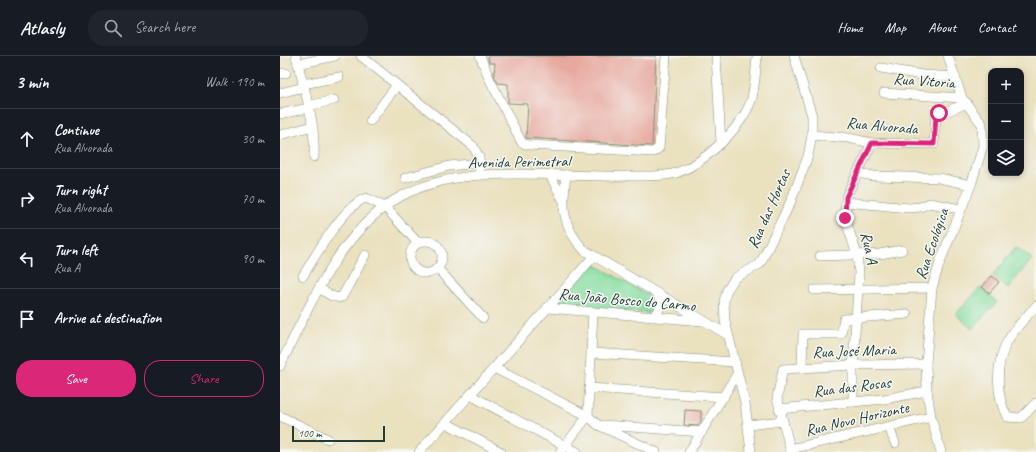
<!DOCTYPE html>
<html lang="en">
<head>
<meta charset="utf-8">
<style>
	:root { --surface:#171b24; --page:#20242c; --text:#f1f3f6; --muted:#9ea1a6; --line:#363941; --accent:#db2777 }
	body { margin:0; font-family:Caveat,sans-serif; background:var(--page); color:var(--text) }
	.controls { position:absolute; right:12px; top:12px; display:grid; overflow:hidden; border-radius:8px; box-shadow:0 2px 6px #0003 }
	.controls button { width:36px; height:36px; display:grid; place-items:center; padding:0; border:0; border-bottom:1px solid var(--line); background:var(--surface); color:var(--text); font:20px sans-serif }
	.scale { position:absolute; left:12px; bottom:10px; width:93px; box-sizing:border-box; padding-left:4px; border:2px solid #1f3d34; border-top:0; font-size:11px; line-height:14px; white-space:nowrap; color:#1f3d34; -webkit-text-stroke:3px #f6f6f2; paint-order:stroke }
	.stop { position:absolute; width:12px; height:12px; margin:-9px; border:3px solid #db2777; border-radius:50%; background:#fff }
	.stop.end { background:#db2777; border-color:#fff; box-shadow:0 1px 4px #0008 }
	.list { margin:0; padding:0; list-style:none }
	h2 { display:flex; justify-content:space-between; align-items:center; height:52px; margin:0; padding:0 16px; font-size:17px }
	h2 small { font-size:13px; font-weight:400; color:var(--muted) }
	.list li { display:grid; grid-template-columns:26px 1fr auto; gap:12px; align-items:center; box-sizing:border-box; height:60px; padding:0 16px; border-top:1px solid var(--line) }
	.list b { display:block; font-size:15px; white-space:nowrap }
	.list p { margin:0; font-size:13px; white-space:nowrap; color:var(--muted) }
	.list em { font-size:13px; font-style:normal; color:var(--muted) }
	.actions { display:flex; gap:8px; padding:12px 16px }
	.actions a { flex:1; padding:9px 0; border:1px solid var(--accent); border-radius:16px; text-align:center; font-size:14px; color:var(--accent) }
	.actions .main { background:var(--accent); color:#fff }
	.icon { flex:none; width:22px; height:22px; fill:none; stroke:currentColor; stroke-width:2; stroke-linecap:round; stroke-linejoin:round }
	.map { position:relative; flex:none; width:756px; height:396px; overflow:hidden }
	header { display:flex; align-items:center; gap:24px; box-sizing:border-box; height:56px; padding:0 20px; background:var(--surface); border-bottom:1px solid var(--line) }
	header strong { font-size:19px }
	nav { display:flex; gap:22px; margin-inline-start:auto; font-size:14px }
	.search { width:280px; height:36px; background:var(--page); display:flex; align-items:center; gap:10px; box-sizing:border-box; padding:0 14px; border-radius:16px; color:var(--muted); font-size:15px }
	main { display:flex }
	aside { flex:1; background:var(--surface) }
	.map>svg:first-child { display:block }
	.green { fill:#87dea2; stroke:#538e6b }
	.building { fill:#e7a99f }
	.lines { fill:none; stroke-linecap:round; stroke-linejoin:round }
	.minor-casing { stroke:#848f7a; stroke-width:10 }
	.minor { stroke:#fff; stroke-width:9 }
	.route { stroke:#db2777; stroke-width:5 }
	.labels { text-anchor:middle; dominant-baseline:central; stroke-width:3; stroke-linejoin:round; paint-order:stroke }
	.street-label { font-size:16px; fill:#1f3d34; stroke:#f6f6f2 }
</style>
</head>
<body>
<header>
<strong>Atlasly</strong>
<div class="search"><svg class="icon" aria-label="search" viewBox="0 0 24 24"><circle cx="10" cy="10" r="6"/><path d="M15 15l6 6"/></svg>Search here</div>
<nav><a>Home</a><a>Map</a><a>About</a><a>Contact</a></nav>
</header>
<main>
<aside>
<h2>3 min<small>Walk · 190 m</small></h2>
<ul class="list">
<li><svg class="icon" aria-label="ahead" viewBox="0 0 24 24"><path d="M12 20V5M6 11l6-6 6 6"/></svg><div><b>Continue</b><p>Rua Alvorada</p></div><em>30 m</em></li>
<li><svg class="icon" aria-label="right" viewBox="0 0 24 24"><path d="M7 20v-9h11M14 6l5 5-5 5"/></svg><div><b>Turn right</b><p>Rua Alvorada</p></div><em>70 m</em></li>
<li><svg class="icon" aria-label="left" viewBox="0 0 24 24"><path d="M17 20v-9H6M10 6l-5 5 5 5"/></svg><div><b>Turn left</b><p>Rua A</p></div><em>90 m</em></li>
<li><svg class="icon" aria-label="arrive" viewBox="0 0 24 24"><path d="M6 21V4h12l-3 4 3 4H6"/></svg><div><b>Arrive at destination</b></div></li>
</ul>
<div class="actions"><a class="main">Save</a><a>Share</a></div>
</aside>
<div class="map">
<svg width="756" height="396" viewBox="0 0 756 396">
	<rect width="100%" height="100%" fill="#f6f6f2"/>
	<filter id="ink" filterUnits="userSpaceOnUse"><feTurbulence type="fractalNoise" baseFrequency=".025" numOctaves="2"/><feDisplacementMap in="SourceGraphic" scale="8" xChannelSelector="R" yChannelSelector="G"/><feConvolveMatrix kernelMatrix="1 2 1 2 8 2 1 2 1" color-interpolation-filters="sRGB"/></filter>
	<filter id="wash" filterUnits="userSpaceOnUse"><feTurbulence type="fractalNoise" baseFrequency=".012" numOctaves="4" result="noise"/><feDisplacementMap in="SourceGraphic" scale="16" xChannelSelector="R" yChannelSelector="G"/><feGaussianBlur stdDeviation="0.9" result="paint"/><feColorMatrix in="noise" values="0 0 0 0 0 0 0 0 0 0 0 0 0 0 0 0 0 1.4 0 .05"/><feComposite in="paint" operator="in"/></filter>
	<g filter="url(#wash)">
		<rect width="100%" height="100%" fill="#eae1bf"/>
		<g class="green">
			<polygon points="736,191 752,203 728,232 713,219"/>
			<polygon points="314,208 376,244 377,251 371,257 281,249 280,243"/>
			<polygon points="701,231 717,246 692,273 676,258"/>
		</g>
		<g id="blocks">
			<g class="building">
				<polygon points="208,0 376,0 372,90 246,82 248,48 228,47 228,28 218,27 214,19 215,7 209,7"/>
				<polygon points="712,220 719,226 709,237 702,231"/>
				<polygon points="405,354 421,355 421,365 418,370 404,369"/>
			</g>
		</g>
	</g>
	<g filter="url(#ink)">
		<use href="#blocks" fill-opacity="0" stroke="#848f7a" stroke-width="1"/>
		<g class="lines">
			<g class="minor-casing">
				<g id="minor">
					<path d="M16,0C24,33 36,66 34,101"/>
					<polyline points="81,0 193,90 199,101 200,119"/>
					<polyline points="200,0 210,24 242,87 249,89 373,96 379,92 386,0"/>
					<polyline points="436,0 441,87"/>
					<polyline points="18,8 55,0"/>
					<polyline points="601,12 643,19 675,21"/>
					<polyline points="0,18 6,17"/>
					<polyline points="23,28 59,21"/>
					<polyline points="0,37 24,31"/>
					<polyline points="604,37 682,42"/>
					<polyline points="28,50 54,44"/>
					<polyline points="0,58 29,52"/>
					<polyline points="90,65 117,29"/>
					<polyline points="0,79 33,70"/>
					<polyline points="532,79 568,82 592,87 654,88 656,60 687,47"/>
					<polyline points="577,117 594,120 659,122 691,129"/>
					<polyline points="270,119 282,142"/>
					<path d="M286,119C282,151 281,169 304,194L448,279"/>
					<polyline points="125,122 169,110 199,107"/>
					<polyline points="566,146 629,152 640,151 650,147 680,153"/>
					<circle cx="146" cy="201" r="16"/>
					<polyline points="540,200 600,198 622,194"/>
					<polyline points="157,212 203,262"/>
					<path d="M23,220C35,200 64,149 86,142L105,151L138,187"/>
					<path d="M39,232C47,237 53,243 62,241L85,199"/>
					<polyline points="534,234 652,232"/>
					<path d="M756,250C746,261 734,273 727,286C715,309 716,339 727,361L741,362L756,347"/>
					<polyline points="267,252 423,265"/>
					<path d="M372,261C382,256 381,247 378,238"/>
					<polyline points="312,297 455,306"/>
					<path d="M0,310C28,253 57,181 113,145C179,103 274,123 348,120C363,120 382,121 396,117C425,107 463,71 472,42C475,28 476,14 477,0"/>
					<polyline points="522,311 523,278 561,278 564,263 627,258"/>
					<polyline points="214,312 308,360 318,369 376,396"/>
					<polyline points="309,332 444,341"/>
					<polyline points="190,339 297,396"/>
					<polyline points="573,346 573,309 579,217 577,199 565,162 566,141 592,87"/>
					<polyline points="499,353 604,343 647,335"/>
					<polyline points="0,360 48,383"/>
					<polyline points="166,367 221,396"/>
					<polyline points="323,369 422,376"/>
					<polyline points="469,369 502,365"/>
					<polyline points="609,371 615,387"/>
					<polyline points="510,393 651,361"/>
					<polyline points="139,396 314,200"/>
					<polyline points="280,396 308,360 313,256"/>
					<polyline points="409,396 457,318"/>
					<polyline points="471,396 465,347 445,265 444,245 447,234 455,222 480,208 511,145 528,100 532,79 532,60 514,0"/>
					<polyline points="511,396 497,342 503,313 573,309 646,308"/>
					<polyline points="661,396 651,361 647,335 646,308 652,232 660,206 691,129 703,90 702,68 682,42 668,0"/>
				</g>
			</g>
			<use href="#minor" class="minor"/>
		</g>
	</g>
	<g class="lines" filter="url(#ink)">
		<polyline class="route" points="565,162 566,141 592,87 654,88 656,60 659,57"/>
	</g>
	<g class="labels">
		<g class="street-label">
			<text transform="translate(644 25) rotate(4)">Rua Vitoria</text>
			<text transform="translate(602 70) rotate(5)">Rua Alvorada</text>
			<text transform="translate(239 106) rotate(-1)">Avenida Perimetral</text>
			<text transform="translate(489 153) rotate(-66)">Rua das Hortas</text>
			<text transform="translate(652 188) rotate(-71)">Rua Ecológica</text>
			<text transform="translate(589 192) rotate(78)">Rua A</text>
			<text transform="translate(347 244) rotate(5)">Rua João Bosco do Carmo</text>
			<text transform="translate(574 295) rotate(-2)">Rua José Maria</text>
			<text transform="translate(572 331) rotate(-7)">Rua das Rosas</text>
			<text transform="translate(577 363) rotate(-13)">Rua Novo Horizonte</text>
		</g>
	</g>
</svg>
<div class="controls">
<button>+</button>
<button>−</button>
<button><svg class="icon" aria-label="layers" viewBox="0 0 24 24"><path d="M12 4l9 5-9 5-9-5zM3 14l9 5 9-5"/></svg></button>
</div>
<div class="scale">100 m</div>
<div class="stop" style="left:659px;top:57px"></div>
<div class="stop end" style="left:565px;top:162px"></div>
</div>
</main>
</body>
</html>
